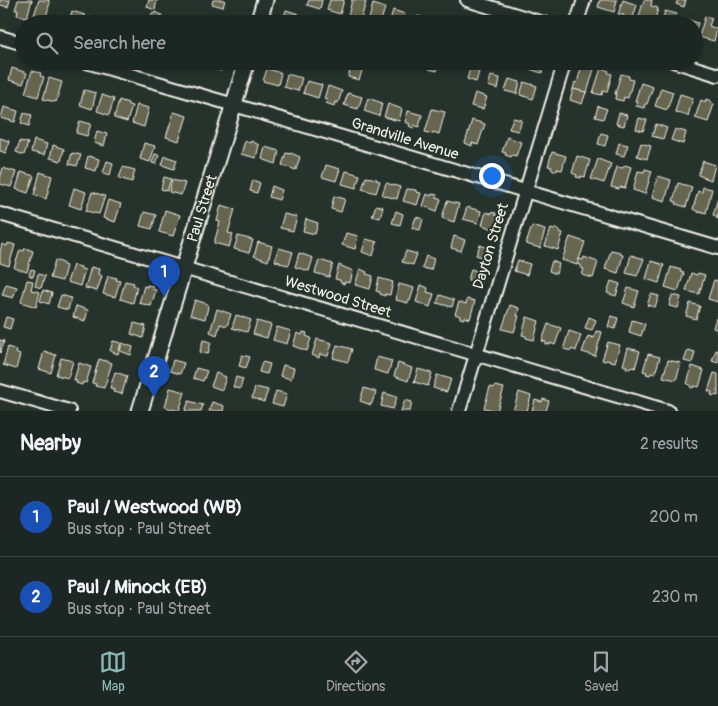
<!DOCTYPE html>
<html lang="en">
<head>
<meta charset="utf-8">
<style>
	:root { --surface:#1c2622; --page:#29322f; --text:#f1f3f6; --muted:#a0a5a5; --line:#3a4340; --accent:#8bbbb9 }
	body { margin:0; font-family:Pangolin,sans-serif; background:var(--page); color:var(--text) }
	.you { position:absolute; left:491px; top:175px; width:18px; height:18px; margin:-12px; border:4px solid #fff; border-radius:50%; background:#1a73e8; box-shadow:0 0 0 8px #1a73e833 }
	.badge { display:grid; place-items:center; width:32px; height:32px; border-radius:50%; background:var(--accent); color:#fff; font-size:16px; font-weight:700 }
	.pin { position:absolute; translate:-50% -41px; filter:drop-shadow(0 1px 2px #0008) }
	.pin::after { content:''; position:absolute; top:26px; width:18px; height:15px; background:inherit; clip-path:polygon(0 0,100% 0,50% 100%) }
	.list { margin:0; padding:0; list-style:none }
	h2 { display:flex; justify-content:space-between; align-items:center; height:65px; margin:0; padding:0 20px; font-size:21px }
	h2 small { font-size:16px; font-weight:400; color:var(--muted) }
	.list li { display:grid; grid-template-columns:32px 1fr auto; gap:15px; align-items:center; box-sizing:border-box; height:80px; padding:0 20px; border-top:1px solid var(--line) }
	.list b { display:block; font-size:19px; white-space:nowrap }
	.list p { margin:0; font-size:16px; white-space:nowrap; color:var(--muted) }
	.list em { font-size:16px; font-style:normal; color:var(--muted) }
	.icon { flex:none; width:28px; height:28px; fill:none; stroke:currentColor; stroke-width:2; stroke-linecap:round; stroke-linejoin:round }
	.map { position:relative; flex:none; width:718px; height:411px; overflow:hidden }
	.search { position:absolute; background:var(--surface); box-shadow:0 2px 12px #0003; left:15px; right:15px; top:15px; height:55px; display:flex; align-items:center; gap:12px; box-sizing:border-box; padding:0 18px; border-radius:28px; color:var(--muted); font-size:19px }
	.sheet { height:225px; background:var(--surface) }
	nav { display:flex; justify-content:space-around; align-items:center; box-sizing:border-box; height:70px; border-top:1px solid var(--line); background:var(--surface); font-size:14px; color:var(--muted) }
	nav a { display:grid; justify-items:center; gap:2px }
	nav .on { color:var(--accent) }
	.map>svg:first-child { display:block }
	.building { fill:#666550; stroke:#f4f1e8 }
	.lines { fill:none; stroke-linecap:round; stroke-linejoin:round }
	.minor-casing { stroke:#f4f1e8; stroke-width:16 }
	.tertiary-casing { stroke:#f4f1e8; stroke-width:19 }
	.minor { stroke:#26332d; stroke-width:12 }
	.tertiary { stroke:#26332d; stroke-width:15 }
	.labels { text-anchor:middle; dominant-baseline:central; stroke-width:4; stroke-linejoin:round; paint-order:stroke }
	.street-label { font-size:15px; fill:#f4f1e8; stroke:#26332d }
</style>
</head>
<body>
<div class="map">
<svg width="718" height="411" viewBox="0 0 718 411">
	<rect width="100%" height="100%" fill="#26332d"/>
	<filter id="ink" filterUnits="userSpaceOnUse"><feTurbulence type="fractalNoise" baseFrequency=".02" numOctaves="2"/><feDisplacementMap in="SourceGraphic" scale="10" xChannelSelector="R" yChannelSelector="G"/><feConvolveMatrix kernelMatrix="1 2 1 2 8 2 1 2 1" color-interpolation-filters="sRGB"/></filter>
	<g filter="url(#ink)">
		<g class="building">
			<polygon points="0,0 10,0 8,7 0,5"/>
			<polygon points="18,0 32,0 27,17 17,15 18,10 15,10"/>
			<polygon points="39,0 49,0 48,1 50,2 45,21 33,18"/>
			<polygon points="149,0 157,0 155,10 147,7"/>
			<polygon points="213,0 225,0 223,7 212,4"/>
			<polygon points="309,0 322,0 320,9 307,5"/>
			<polygon points="330,0 344,0 340,14 327,10"/>
			<polygon points="352,0 362,0 366,2 361,19 348,16"/>
			<polygon points="600,0 617,0 614,12 598,7"/>
			<polygon points="623,0 637,5 632,21 623,18 624,15 618,14"/>
			<polygon points="644,0 652,0 651,6 658,8 654,24 645,22 645,21 638,19"/>
			<polygon points="678,0 686,0 684,7 676,4"/>
			<polygon points="373,4 385,8 380,24 375,24 368,22"/>
			<polygon points="286,10 299,14 296,24 282,24"/>
			<polygon points="393,10 405,14 402,24 389,24"/>
			<polygon points="72,11 85,15 83,24 68,24"/>
			<polygon points="665,11 677,14 674,24 661,24"/>
			<polygon points="155,12 162,15 160,24 149,24 152,13 154,14"/>
			<polygon points="211,15 219,17 217,24 208,24"/>
			<polygon points="417,16 426,18 424,24 410,24 412,17 416,19"/>
			<polygon points="705,16 712,18 709,26 717,29 714,41 699,37"/>
			<polygon points="90,17 103,20 102,24 88,24"/>
			<polygon points="128,18 141,22 140,24 126,24"/>
			<polygon points="683,18 698,23 694,35 694,24 681,24"/>
			<polygon points="189,61 203,61 201,67 194,65 195,63"/>
			<polygon points="210,61 223,61 221,71 211,68 212,65 209,65"/>
			<polygon points="331,61 344,61 341,71 329,68"/>
			<polygon points="432,61 440,61 437,71 429,69"/>
			<polygon points="453,61 462,61 460,67 452,65"/>
			<polygon points="509,61 523,61 521,67 509,63"/>
			<polygon points="531,61 545,61 542,73 529,69"/>
			<polygon points="352,65 363,68 359,80 348,77"/>
			<polygon points="582,65 594,69 587,93 573,89 575,82 577,83"/>
			<polygon points="12,68 27,73 23,84 9,80"/>
			<polygon points="601,68 609,71 608,73 612,74 607,92 603,91 602,95 593,93"/>
			<polygon points="267,69 281,73 278,85 263,81"/>
			<polygon points="470,69 479,72 476,82 467,79"/>
			<polygon points="32,71 41,73 40,76 44,77 38,97 25,93"/>
			<polygon points="287,74 302,78 298,91 284,87"/>
			<polygon points="621,74 629,76 629,79 633,80 628,98 624,97 623,101 615,99 616,94 615,94"/>
			<polygon points="491,76 500,78 498,89 488,86"/>
			<polygon points="49,78 62,82 56,102 43,99"/>
			<polygon points="509,79 520,82 517,94 505,91"/>
			<polygon points="307,81 322,85 318,98 303,93"/>
			<polygon points="524,82 537,86 533,99 520,95"/>
			<polygon points="641,83 653,87 647,104 645,104 644,108 636,106 638,101 635,101"/>
			<polygon points="328,86 342,91 338,103 335,102 334,106 326,103 327,100 324,99"/>
			<polygon points="661,88 673,92 667,110 655,106"/>
			<polygon points="573,89 586,92 582,104 570,100"/>
			<polygon points="84,90 96,93 92,109 80,105"/>
			<polygon points="348,93 362,97 358,109 344,105"/>
			<polygon points="475,93 487,97 483,109 471,106"/>
			<polygon points="680,94 693,98 688,116 675,112"/>
			<polygon points="102,95 114,99 109,115 97,111"/>
			<polygon points="368,98 382,103 379,116 364,111"/>
			<polygon points="706,99 711,101 710,103 714,104 708,122 695,118 701,100 705,102"/>
			<polygon points="119,100 128,103 128,105 132,106 127,122 114,118"/>
			<polygon points="388,104 402,109 399,121 384,117"/>
			<polygon points="137,105 149,108 144,127 132,123"/>
			<polygon points="598,106 607,109 603,119 595,117"/>
			<polygon points="4,107 18,111 15,122 1,118"/>
			<polygon points="432,109 445,112 439,134 433,132 432,134 425,132"/>
			<polygon points="408,111 422,115 419,127 414,125 413,128 409,126 410,124 405,122"/>
			<polygon points="174,112 187,116 179,141 166,137"/>
			<polygon points="24,113 32,115 29,126 21,123"/>
			<polygon points="619,113 627,115 624,126 616,124"/>
			<polygon points="513,118 522,120 518,131 509,129"/>
			<polygon points="639,118 647,120 643,131 636,129"/>
			<polygon points="472,120 485,124 478,145 472,143 472,146 465,143"/>
			<polygon points="80,121 91,124 87,136 76,133"/>
			<polygon points="656,124 667,128 663,139 652,136"/>
			<polygon points="675,129 686,132 683,144 671,140"/>
			<polygon points="97,131 107,134 104,146 94,143"/>
			<polygon points="601,133 608,135 605,146 598,144"/>
			<polygon points="507,137 521,142 516,156 512,155 511,157 505,155 506,153 502,152"/>
			<polygon points="0,138 9,141 6,153 0,151"/>
			<polygon points="34,140 47,144 44,155 31,152"/>
			<polygon points="20,141 28,143 24,155 16,152"/>
			<polygon points="245,141 250,143 251,141 259,145 256,158 241,154"/>
			<polygon points="144,143 155,146 150,162 140,159"/>
			<polygon points="619,143 628,145 624,156 616,154"/>
			<polygon points="641,143 651,146 647,159 637,156"/>
			<polygon points="53,145 64,149 61,161 50,158"/>
			<polygon points="265,147 279,151 276,164 262,159"/>
			<polygon points="552,152 566,156 562,170 557,169 557,171 551,169 552,167 548,166"/>
			<polygon points="72,153 81,155 77,166 69,164"/>
			<polygon points="286,153 291,154 291,153 300,157 296,170 282,165"/>
			<polygon points="155,154 159,155 156,164 152,163"/>
			<polygon points="88,156 99,159 96,171 85,168"/>
			<polygon points="165,156 177,160 174,169 162,165"/>
			<polygon points="577,156 590,160 585,177 581,176 581,178 576,177 577,175 572,173"/>
			<polygon points="598,159 611,164 604,183 591,179"/>
			<polygon points="107,161 113,163 110,175 103,173"/>
			<polygon points="703,161 715,165 711,180 698,175"/>
			<polygon points="326,165 340,169 336,181 322,177"/>
			<polygon points="625,165 631,167 625,188 620,187 619,189 611,187 617,167 623,168"/>
			<polygon points="123,167 135,170 132,182 119,178"/>
			<polygon points="3,168 16,172 11,187 0,184 0,179"/>
			<polygon points="645,169 652,171 645,194 633,190 638,171 644,172"/>
			<polygon points="346,171 360,175 356,188 342,184"/>
			<polygon points="21,172 34,176 28,193 16,189"/>
			<polygon points="40,172 52,176 46,199 34,195"/>
			<polygon points="658,176 671,180 665,201 652,197"/>
			<polygon points="164,177 171,179 167,191 161,189"/>
			<polygon points="366,177 377,179 376,180 380,181 376,193 362,189"/>
			<polygon points="172,180 185,183 181,195 169,192"/>
			<polygon points="253,180 260,183 257,193 250,191"/>
			<polygon points="386,183 400,187 397,199 382,195"/>
			<polygon points="678,183 692,187 686,207 676,204 677,202 673,201"/>
			<polygon points="272,186 282,190 279,200 269,197"/>
			<polygon points="703,187 712,189 706,213 700,211 700,213 693,209 698,191 702,192"/>
			<polygon points="74,188 86,192 81,209 69,205"/>
			<polygon points="407,189 416,190 416,192 421,193 417,205 403,201"/>
			<polygon points="92,192 105,196 99,214 86,211"/>
			<polygon points="427,194 431,196 432,194 437,195 436,197 441,199 437,211 423,206"/>
			<polygon points="334,196 345,199 341,212 331,209"/>
			<polygon points="718,198 718,219 716,218 717,217 713,215"/>
			<polygon points="108,200 121,204 115,222 103,218"/>
			<polygon points="447,201 459,204 454,222 442,218"/>
			<polygon points="221,205 235,209 228,233 233,234 229,247 214,243 220,222 217,221"/>
			<polygon points="376,205 383,207 380,218 372,216"/>
			<polygon points="467,207 481,211 478,223 463,219"/>
			<polygon points="165,210 180,215 173,236 159,232"/>
			<polygon points="396,211 403,214 400,225 392,223"/>
			<polygon points="144,212 156,215 152,229 140,226"/>
			<polygon points="486,212 491,214 491,212 496,213 495,215 500,216 496,230 482,225"/>
			<polygon points="284,214 297,217 293,231 280,228"/>
			<polygon points="416,217 423,219 420,230 412,228"/>
			<polygon points="306,219 318,223 315,234 303,231"/>
			<polygon points="532,226 545,230 540,248 526,244"/>
			<polygon points="555,228 560,230 560,232 563,233 558,250 545,246 551,229 554,230"/>
			<polygon points="346,233 358,236 355,249 342,245"/>
			<polygon points="238,236 253,240 249,253 234,249"/>
			<polygon points="454,236 465,240 461,251 451,248"/>
			<polygon points="570,237 585,242 577,265 562,260"/>
			<polygon points="366,239 377,242 373,256 362,252"/>
			<polygon points="258,242 272,246 268,261 254,256"/>
			<polygon points="8,243 15,245 9,266 0,263 0,252 2,244 7,246"/>
			<polygon points="480,245 491,249 488,259 476,255"/>
			<polygon points="25,248 33,251 27,272 14,268 20,250 24,251"/>
			<polygon points="279,248 293,252 289,265 279,263 280,262 275,261"/>
			<polygon points="611,250 620,252 620,254 623,255 618,273 605,269"/>
			<polygon points="406,251 417,254 413,265 402,262"/>
			<polygon points="299,253 313,258 309,271 295,267"/>
			<polygon points="631,255 644,259 637,276 626,273"/>
			<polygon points="426,256 434,259 431,270 422,268"/>
			<polygon points="584,257 598,262 593,278 582,275 584,269 581,268 581,265 578,264 579,259 583,260"/>
			<polygon points="55,260 63,263 63,265 66,266 62,281 50,278"/>
			<polygon points="319,260 333,264 329,277 315,273"/>
			<polygon points="518,260 530,264 527,275 514,271"/>
			<polygon points="552,261 559,264 556,274 549,271"/>
			<polygon points="651,261 664,265 659,283 646,279"/>
			<polygon points="73,265 81,267 81,269 85,270 80,286 67,282"/>
			<polygon points="339,265 353,271 350,283 345,282 344,284 340,282 340,280 335,279"/>
			<polygon points="91,267 99,269 98,274 102,276 97,291 85,288"/>
			<polygon points="671,267 681,270 680,272 684,273 678,291 665,287"/>
			<polygon points="31,269 35,270 33,277 29,275"/>
			<polygon points="360,269 367,272 366,274 373,276 370,289 355,285"/>
			<polygon points="471,269 483,273 480,284 468,280"/>
			<polygon points="691,273 697,275 698,273 705,275 699,294 686,291"/>
			<polygon points="38,274 45,276 41,288 35,286"/>
			<polygon points="108,276 117,278 116,280 120,281 115,297 103,294"/>
			<polygon points="379,278 393,282 390,295 385,294 385,296 380,294 380,292 376,291"/>
			<polygon points="27,280 33,281 31,290 40,292 36,307 21,302"/>
			<polygon points="714,280 718,281 718,302 708,299"/>
			<polygon points="125,281 134,283 133,285 137,287 133,303 120,299"/>
			<polygon points="611,281 620,284 616,296 607,293"/>
			<polygon points="6,284 17,287 13,298 2,295"/>
			<polygon points="399,284 414,288 410,301 408,301 408,303 396,300 397,297 396,297"/>
			<polygon points="147,285 153,286 152,289 156,290 151,306 139,303 144,286 147,287"/>
			<polygon points="421,285 428,288 427,292 434,294 430,307 416,302"/>
			<polygon points="628,288 639,291 634,307 623,303"/>
			<polygon points="43,290 52,293 49,304 40,301"/>
			<polygon points="651,294 659,296 655,307 647,305"/>
			<polygon points="61,295 71,298 68,310 57,307"/>
			<polygon points="440,295 454,300 452,307 437,303"/>
			<polygon points="672,295 681,297 678,308 669,306"/>
			<polygon points="467,299 475,301 470,319 465,317 464,319 460,318 460,316 455,314 459,302 466,304"/>
			<polygon points="195,300 208,304 207,306 208,307 205,319 190,315"/>
			<polygon points="690,303 700,306 696,319 686,316"/>
			<polygon points="510,305 519,308 517,316 519,316 514,332 502,329"/>
			<polygon points="76,306 88,310 85,321 73,317"/>
			<polygon points="217,309 231,314 227,326 220,324 217,335 210,332"/>
			<polygon points="236,315 251,320 247,332 232,328"/>
			<polygon points="611,316 618,318 615,329 608,327"/>
			<polygon points="6,317 13,319 10,329 3,327"/>
			<polygon points="527,317 539,321 534,340 526,338 526,336 522,335"/>
			<polygon points="589,317 596,320 592,330 585,328"/>
			<polygon points="716,318 718,319 718,330 713,328"/>
			<polygon points="632,320 645,324 641,336 629,332"/>
			<polygon points="257,321 271,325 267,338 253,334"/>
			<polygon points="134,323 146,326 143,338 131,334"/>
			<polygon points="548,324 561,328 555,345 550,343 550,345 546,344 546,342 542,341"/>
			<polygon points="277,327 291,331 287,344 273,340"/>
			<polygon points="569,331 581,335 576,351 572,349 571,351 564,349 564,347"/>
			<polygon points="596,331 602,332 595,356 582,352 588,336 594,338"/>
			<polygon points="303,332 307,333 306,336 311,338 307,351 293,346 297,333 302,335"/>
			<polygon points="317,339 332,343 328,356 320,354 319,358 312,355"/>
			<polygon points="0,340 4,341 0,353"/>
			<polygon points="203,340 211,342 208,354 200,352"/>
			<polygon points="113,341 121,343 118,354 110,351"/>
			<polygon points="608,342 620,345 615,362 607,360 605,361 602,360"/>
			<polygon points="122,343 133,347 131,355 120,351"/>
			<polygon points="337,345 352,349 348,362 333,358"/>
			<polygon points="8,347 16,350 15,353 20,355 16,369 3,365"/>
			<polygon points="628,348 640,351 635,368 630,367 630,369 626,368 627,366 623,365"/>
			<polygon points="688,350 695,352 692,363 684,361"/>
			<polygon points="716,350 718,350 718,363 712,361"/>
			<polygon points="44,351 56,355 51,373 39,369"/>
			<polygon points="648,354 660,357 655,374 651,373 650,375 646,374 647,372 643,371"/>
			<polygon points="242,355 250,357 246,368 239,366"/>
			<polygon points="377,357 392,361 388,374 374,370"/>
			<polygon points="61,358 73,361 68,378 56,375"/>
			<polygon points="99,359 112,363 104,388 95,386 96,384 92,383"/>
			<polygon points="173,360 184,363 180,374 170,371"/>
			<polygon points="668,360 681,363 676,380 663,377"/>
			<polygon points="262,362 270,364 267,374 259,372"/>
			<polygon points="79,363 91,367 86,383 83,382 82,385 76,383 77,381 74,380"/>
			<polygon points="398,363 412,368 408,381 394,376"/>
			<polygon points="283,365 294,368 291,379 280,376"/>
			<polygon points="692,366 704,370 699,387 694,386 693,388 690,387 691,385 687,384"/>
			<polygon points="196,368 207,371 203,381 193,378"/>
			<polygon points="418,369 432,373 428,386 414,382"/>
			<polygon points="115,372 127,376 122,394 113,392 114,389 110,388"/>
			<polygon points="216,373 226,377 222,390 211,386"/>
			<polygon points="714,373 718,374 718,396 715,395 715,396 711,395 712,392 708,391"/>
			<polygon points="437,375 451,379 447,392 433,388"/>
			<polygon points="236,377 243,379 240,389 233,387"/>
			<polygon points="495,386 504,388 497,411 484,408 490,387 494,388"/>
			<polygon points="255,387 268,390 264,402 252,398"/>
			<polygon points="170,388 185,392 179,411 165,407"/>
			<polygon points="364,388 376,392 371,405 360,401"/>
			<polygon points="276,391 287,394 283,407 272,404"/>
			<polygon points="519,392 531,396 527,411 513,411"/>
			<polygon points="384,393 397,397 393,409 381,406"/>
			<polygon points="543,399 549,401 546,411 532,411 535,400 542,402"/>
			<polygon points="405,400 412,402 410,411 401,411"/>
			<polygon points="189,401 203,405 201,411 185,411"/>
			<polygon points="212,402 224,406 223,411 209,411"/>
		</g>
		<g class="lines">
			<g class="minor-casing">
				<g id="minor">
					<polyline points="467,0 546,24"/>
					<polyline points="576,24 584,0"/>
					<polyline points="0,37 24,44"/>
					<polyline points="83,61 234,105 718,248"/>
					<polyline points="673,61 718,75"/>
					<polyline points="0,214 668,411"/>
					<polyline points="0,391 69,411"/>
					<polyline points="459,411 565,61"/>
				</g>
			</g>
			<g class="tertiary-casing">
				<g id="tertiary">
					<polyline points="258,24 265,0"/>
					<path id="s1" d="M140,411L247,61"/>
				</g>
			</g>
			<use href="#minor" class="minor"/>
			<use href="#tertiary" class="tertiary"/>
		</g>
	</g>
	<g class="labels">
		<g class="street-label">
			<text transform="translate(405 139) rotate(17)">Grandville Avenue</text>
			<text stroke="none"><textPath href="#s1" startOffset="212">Paul Street</textPath></text>
			<text transform="translate(491 246) rotate(-73)">Dayton Street</text>
			<text transform="translate(338 297) rotate(17)">Westwood Street</text>
		</g>
	</g>
</svg>
<div class="you"></div>
<div class="pin badge" style="left:164px;top:297px;background:#1a4fb4">1</div>
<div class="pin badge" style="left:154px;top:397px;background:#1a4fb4">2</div>
<div class="search"><svg class="icon" aria-label="search" viewBox="0 0 24 24"><circle cx="10" cy="10" r="6"/><path d="M15 15l6 6"/></svg>Search here</div>
</div>
<section class="sheet">
<h2>Nearby<small>2 results</small></h2>
<ul class="list">
<li><span class="badge" style="background:#1a4fb4">1</span><div><b>Paul / Westwood (WB)</b><p>Bus stop · Paul Street</p></div><em>200 m</em></li>
<li><span class="badge" style="background:#1a4fb4">2</span><div><b>Paul / Minock (EB)</b><p>Bus stop · Paul Street</p></div><em>230 m</em></li>
</ul>
</section>
<nav>
<a class="on"><svg class="icon" aria-label="map" viewBox="0 0 24 24"><path d="M3 6l6-2 6 2 6-2v14l-6 2-6-2-6 2zM9 4v14M15 6v14"/></svg>Map</a>
<a><svg class="icon" aria-label="directions" viewBox="0 0 24 24"><path d="M12 3l9 9-9 9-9-9zM9 14v-3h6M13 9l2 2-2 2"/></svg>Directions</a>
<a><svg class="icon" aria-label="saved" viewBox="0 0 24 24"><path d="M7 4h10v16l-5-4-5 4z"/></svg>Saved</a>
</nav>
</body>
</html>
